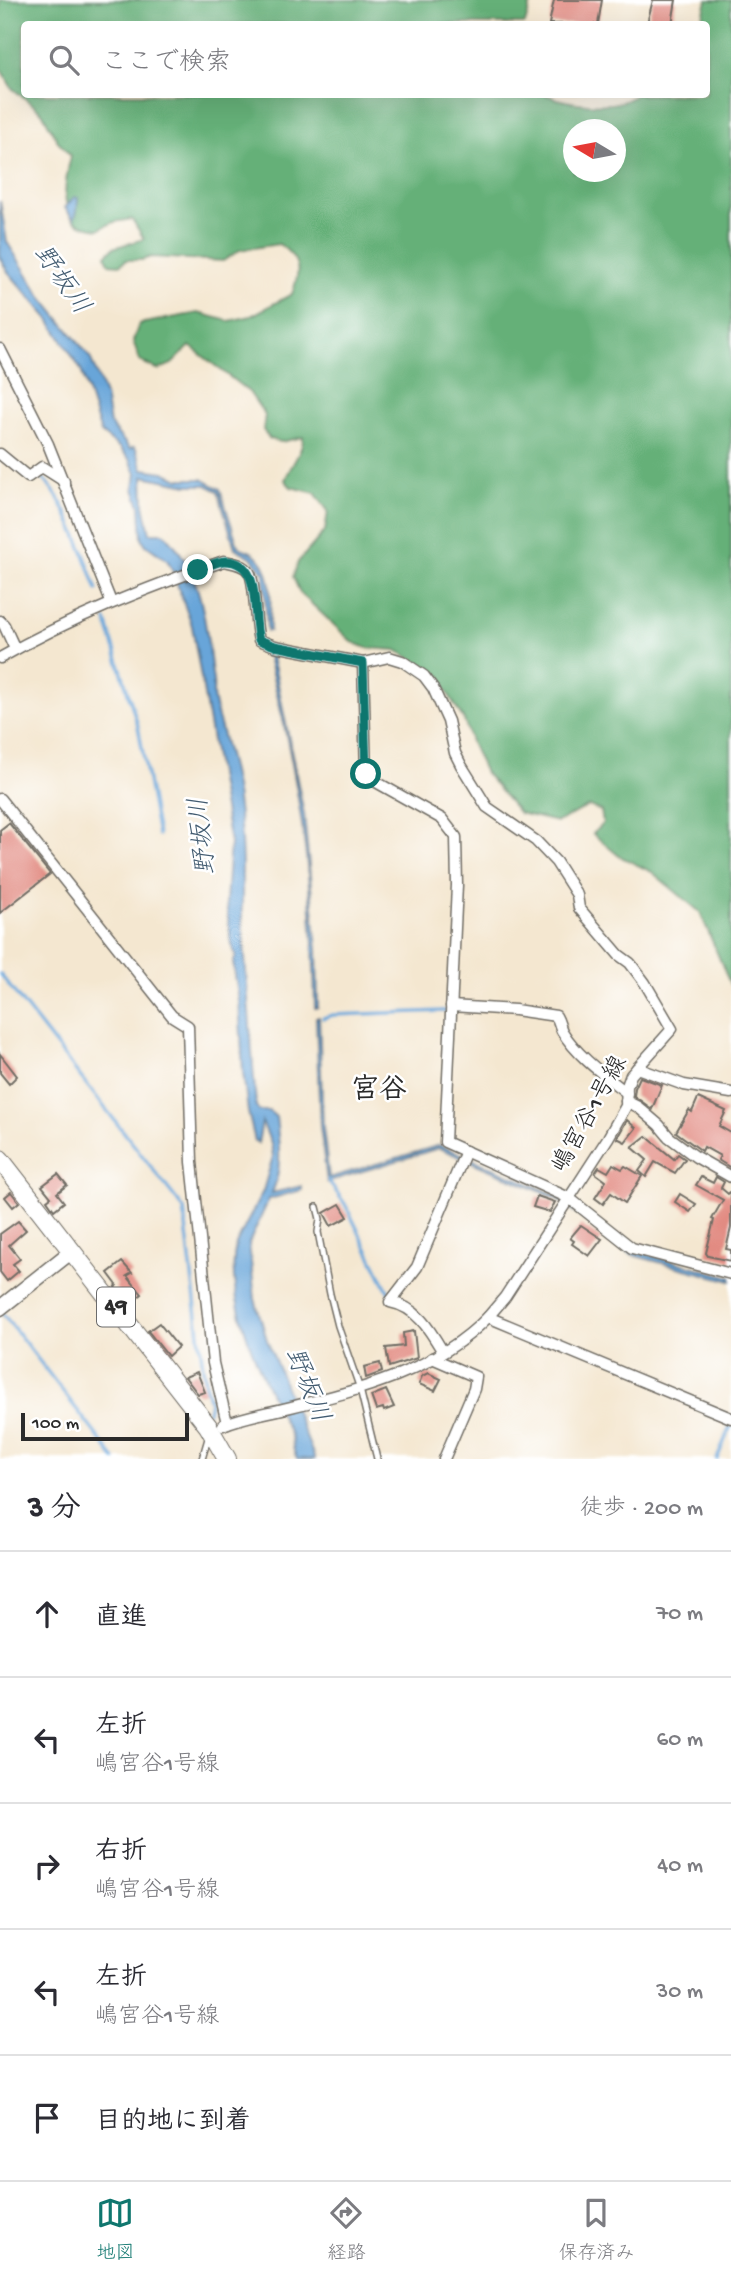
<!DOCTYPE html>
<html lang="ja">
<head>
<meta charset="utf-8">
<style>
	:root { --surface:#fff; --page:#f2f2f3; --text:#2b2b33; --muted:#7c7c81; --line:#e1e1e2; --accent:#0f766e }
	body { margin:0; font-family:"Gochi Hand","Klee One",sans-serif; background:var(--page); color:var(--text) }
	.compass { position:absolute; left:563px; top:119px; width:63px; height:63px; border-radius:50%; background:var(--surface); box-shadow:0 7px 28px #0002; rotate:280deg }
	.scale { position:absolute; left:21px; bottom:18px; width:168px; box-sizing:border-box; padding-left:7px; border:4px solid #2b2b2b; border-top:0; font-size:19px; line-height:24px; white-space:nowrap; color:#2b2b2b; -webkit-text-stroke:5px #fff; paint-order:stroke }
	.stop { position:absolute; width:21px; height:21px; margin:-16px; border:5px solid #0f766e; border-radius:50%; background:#fff }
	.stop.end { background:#0f766e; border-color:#fff; box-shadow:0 2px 7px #0008 }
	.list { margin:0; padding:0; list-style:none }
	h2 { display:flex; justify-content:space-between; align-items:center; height:91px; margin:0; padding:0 28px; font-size:30px }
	h2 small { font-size:23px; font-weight:400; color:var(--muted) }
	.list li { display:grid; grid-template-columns:46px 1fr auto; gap:21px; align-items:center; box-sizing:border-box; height:126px; padding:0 28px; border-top:2px solid var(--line) }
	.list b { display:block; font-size:26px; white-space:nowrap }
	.list p { margin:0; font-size:23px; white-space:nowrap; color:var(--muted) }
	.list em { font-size:23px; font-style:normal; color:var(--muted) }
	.icon { flex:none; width:38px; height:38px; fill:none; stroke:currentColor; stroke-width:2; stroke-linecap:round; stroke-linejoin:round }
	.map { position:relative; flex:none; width:731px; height:1459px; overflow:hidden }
	.search { position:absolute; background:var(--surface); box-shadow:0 7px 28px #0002; left:21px; right:21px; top:21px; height:77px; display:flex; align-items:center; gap:18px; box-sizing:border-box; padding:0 24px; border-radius:7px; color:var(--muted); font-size:26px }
	.sheet { height:721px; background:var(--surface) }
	nav { display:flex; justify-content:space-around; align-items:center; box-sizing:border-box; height:98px; border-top:2px solid var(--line); background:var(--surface); font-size:19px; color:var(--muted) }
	nav a { display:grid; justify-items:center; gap:4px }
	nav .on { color:var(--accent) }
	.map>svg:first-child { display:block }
	.forest { fill:#65b078; stroke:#486e52; stroke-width:2; fill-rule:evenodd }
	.water { fill:#67a5d9; stroke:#496882; stroke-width:2 }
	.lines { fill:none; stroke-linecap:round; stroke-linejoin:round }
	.stream { stroke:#67a5d9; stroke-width:3.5 }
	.building { fill:#e28b82 }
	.service-casing { stroke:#716d65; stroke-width:8 }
	.minor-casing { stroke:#716d65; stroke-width:13 }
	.tertiary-casing { stroke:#716d65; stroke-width:17 }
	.primary-casing { stroke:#716d65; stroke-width:20 }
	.service { stroke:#fff; stroke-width:5 }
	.minor { stroke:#fff; stroke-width:10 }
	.tertiary { stroke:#fff; stroke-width:14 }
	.primary { stroke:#fff; stroke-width:18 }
	.route { stroke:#0f766e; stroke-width:9 }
	.labels { text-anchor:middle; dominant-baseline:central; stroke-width:5; stroke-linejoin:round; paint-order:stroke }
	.shield { fill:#fff; stroke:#6b6b6b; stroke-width:2 }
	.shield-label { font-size:23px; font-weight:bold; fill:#2b2b2b }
	.street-label { font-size:24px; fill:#2b2b2b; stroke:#fff }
	.water-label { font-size:26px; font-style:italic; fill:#435c71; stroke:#fff }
	.quarter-label { font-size:28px; font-weight:bold; fill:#2b2b2b; stroke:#fff }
</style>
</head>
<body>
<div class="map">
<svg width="731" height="1459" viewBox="0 0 731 1459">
	<rect width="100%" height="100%" fill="#fff"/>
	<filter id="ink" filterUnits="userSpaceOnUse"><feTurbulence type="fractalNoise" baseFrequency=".0143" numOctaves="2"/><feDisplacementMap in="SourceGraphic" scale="14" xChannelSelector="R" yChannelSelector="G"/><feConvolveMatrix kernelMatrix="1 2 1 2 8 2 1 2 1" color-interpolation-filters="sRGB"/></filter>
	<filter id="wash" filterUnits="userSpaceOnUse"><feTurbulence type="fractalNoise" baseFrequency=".00686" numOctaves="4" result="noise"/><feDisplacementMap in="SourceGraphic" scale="28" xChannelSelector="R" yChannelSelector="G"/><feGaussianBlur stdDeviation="1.57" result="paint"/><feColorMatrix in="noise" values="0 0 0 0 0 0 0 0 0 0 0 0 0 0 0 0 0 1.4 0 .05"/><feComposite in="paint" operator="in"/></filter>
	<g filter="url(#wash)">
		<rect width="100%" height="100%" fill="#f4e7d0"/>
		<path class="forest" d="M0,0H532L525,24H24V94H544C566,104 616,111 635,95L706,94V24H701L707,0H731V986L700,912L652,872L619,856L593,834L603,823L601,811L589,806L557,822L519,813L485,773L472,745L464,720L441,682L421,664L396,650L367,648L352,642L300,593L293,577L298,562L325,531L328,511L315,493L291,487L285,480C290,467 304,449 303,437L281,442L270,439L263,430L265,415L249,392L190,346L172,364L158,370L140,361L133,341L139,324L198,313L229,321L251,316L292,294C301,270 301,260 279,244L240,250L223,261L151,257L142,260H126L120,265L109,264L106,255L113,248L144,239L132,219L114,222L99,229C93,228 87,227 82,225C57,214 66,176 71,156L57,140L42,112L12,88L0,68ZM574,130H616V172H574Z"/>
		<g class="water">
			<polygon points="74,197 78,198 77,211 74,219 65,208"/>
			<path d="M0,201L7,242L41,296L90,357L105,395L110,424L130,449L134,447L136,449L143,469L164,472L179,479H202L220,489L238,546C242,549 248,550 253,553C277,570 269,606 270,631H267L264,573L251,557L235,548L218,491L206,485H187L143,476L144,505L150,533H164C206,576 205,626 213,681C214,688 212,695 214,702C222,734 233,767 237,800C243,838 242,879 242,917L256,1106L259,1111H269L276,1117C279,1144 283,1167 272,1193L302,1186V1190L269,1199L249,1243L255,1299L267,1340L315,1459H297C292,1450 294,1443 290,1434C265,1383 223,1301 236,1244L263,1191L273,1156L271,1143L262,1122L258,1143L255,1141L248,1112L243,1072L239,1001L233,962L236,957L231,942L226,903L230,843L192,626L171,567L167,560L146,545L142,539L140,506L134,489L136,473L130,460L121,449L101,433L81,370L48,318L8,272L0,258Z"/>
			<path d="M266,648L269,649L275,669L304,814L317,948L318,1008H315C314,942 310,875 300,811C292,756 279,702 266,648Z"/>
			<polygon points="316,1017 319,1017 323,1127 329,1178 440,1145 558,1196 628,1249 731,1277 731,1281 636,1256 627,1252 556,1198 439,1148 327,1182 320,1126"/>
		</g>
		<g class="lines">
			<g class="stream">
				<path d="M37,475C61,485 88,564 97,590"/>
				<polyline points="106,620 138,726 158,835"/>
				<polyline points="0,974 184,1209 205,1384 210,1402 208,1411"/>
				<polyline points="323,1018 333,1015 445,1011"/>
				<polyline points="328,1180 345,1204 391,1297"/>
				<polyline points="3,1314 115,1459"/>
				<polyline points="717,1459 730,1427"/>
			</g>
		</g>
		<g id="blocks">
			<g class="building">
				<polygon points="554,0 602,0 598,24 549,24"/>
				<polygon points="653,0 676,0 672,24 647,23"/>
				<polygon points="9,823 50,874 0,913 0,830"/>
				<polygon points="0,1054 17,1076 9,1084 0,1073"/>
				<polygon points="640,1077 662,1085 652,1109 634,1096 635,1088"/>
				<polygon points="698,1098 726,1111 719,1126 731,1133 731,1168 718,1160 720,1156 704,1147 702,1151 676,1132 689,1110 692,1112"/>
				<polygon points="627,1120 636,1128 625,1142 617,1138"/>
				<polygon points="646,1136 674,1159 678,1154 685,1159 675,1173 655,1162 646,1177 639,1171 647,1160 632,1147"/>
				<polygon points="613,1164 622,1169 625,1166 642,1176 625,1203 611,1193 603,1204 595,1198 606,1181 595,1173 599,1167 608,1172"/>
				<polygon points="58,1174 67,1185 57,1193 64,1202 54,1210 47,1200 51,1197 42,1186"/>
				<polygon points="701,1177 713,1183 716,1177 724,1182 721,1188 728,1194 731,1191 731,1228 726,1249 731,1250 731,1261 708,1256 706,1253 714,1220 712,1219 723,1200 696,1185"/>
				<polygon points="11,1192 19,1202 13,1207 5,1197"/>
				<polygon points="680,1194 696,1204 690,1212 675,1202"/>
				<polygon points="537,1196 555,1202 550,1212 533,1207"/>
				<polygon points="340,1204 348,1217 331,1226 324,1213"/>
				<polygon points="18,1221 26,1230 9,1245 20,1259 13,1264 19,1271 7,1281 0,1272 0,1234"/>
				<polygon points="581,1225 602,1239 589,1256 572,1244 574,1241 570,1238"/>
				<polygon points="122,1262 132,1273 127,1276 142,1294 128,1305 115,1288 117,1285 108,1273"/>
				<polygon points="159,1323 178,1347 168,1356 148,1331"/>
				<polygon points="414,1331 417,1358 389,1367 386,1348 404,1346 403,1333"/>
				<polygon points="380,1363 382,1372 366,1378 364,1367"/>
				<polygon points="197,1372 205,1392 198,1394 185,1377"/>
				<polygon points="428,1373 441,1379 435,1391 419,1384 422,1376"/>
				<polygon points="386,1390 394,1407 384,1411 383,1408 376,1410 371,1396"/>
			</g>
		</g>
	</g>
	<g filter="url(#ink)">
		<use href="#blocks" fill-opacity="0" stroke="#716d65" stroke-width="2"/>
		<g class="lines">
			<g class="service-casing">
				<g id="service">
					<polyline points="317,1207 320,1219 318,1232 330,1294 338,1326 360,1389 377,1459"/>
					<polyline points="202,1459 209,1435"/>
				</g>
			</g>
			<g class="minor-casing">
				<g id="minor">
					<polyline points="0,349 48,444 111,602"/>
					<polyline points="0,454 28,477 42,467 64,481"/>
					<polyline points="0,621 4,625 15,649"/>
					<path d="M0,658C72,617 146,588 224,561C233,563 244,564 249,572C256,583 254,623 259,640L275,646L363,663L389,657L402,661L424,676L433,688L448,721L455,753L461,765L487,807L536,841L556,862L577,895L579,908L619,955L630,963L645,983L672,1029L631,1075L627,1086L626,1106L608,1138L505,1297L488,1317"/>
					<polyline points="363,663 366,774 369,778 442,819 456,837 457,885 445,1142 569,1198 632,1248 731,1274"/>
					<polyline points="0,799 172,1016 188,1026 192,1162 213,1363 227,1423"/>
					<path d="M451,1006L515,1010L556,1016C559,1021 560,1027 562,1031C577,1056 604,1075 627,1093"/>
					<polyline points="637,1068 684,1085 731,1093"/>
					<polyline points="626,1101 638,1107 659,1125 669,1137 696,1157 731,1177"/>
					<path d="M443,1352C430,1330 417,1307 390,1302L417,1267L466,1151"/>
					<polyline points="432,1358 476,1377 474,1389 444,1459"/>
					<path d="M223,1425C244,1416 268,1413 291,1407C360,1390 436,1371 488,1317L731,1418"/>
				</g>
			</g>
			<g class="tertiary-casing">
				<polyline id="tertiary" points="0,1308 72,1251"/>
			</g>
			<g class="primary-casing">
				<polyline id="primary" points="0,1159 208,1426 227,1459"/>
			</g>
			<use href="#service" class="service"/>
			<use href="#minor" class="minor"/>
			<use href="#tertiary" class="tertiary"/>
			<use href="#primary" class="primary"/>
		</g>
	</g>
	<g class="lines" filter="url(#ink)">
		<path class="route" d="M198,570C206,567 217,561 225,561C264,561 251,614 259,640L275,646L363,663L366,774"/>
	</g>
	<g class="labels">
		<rect class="shield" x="97" y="1287.5" width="38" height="39" rx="5"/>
		<g class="shield-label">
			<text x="116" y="1307">49</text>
		</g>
		<g class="street-label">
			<text transform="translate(591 1115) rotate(-61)">嶋宮谷1号線</text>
		</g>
		<g class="water-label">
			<text transform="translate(60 281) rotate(55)">野坂川</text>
			<text transform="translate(205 836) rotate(-96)">野坂川</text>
			<text transform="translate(305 1386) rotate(68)">野坂川</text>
		</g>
		<g class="quarter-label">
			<text x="379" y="1091">宮谷</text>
		</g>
	</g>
</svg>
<svg class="compass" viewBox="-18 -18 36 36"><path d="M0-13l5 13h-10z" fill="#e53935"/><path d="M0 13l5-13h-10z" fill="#7c7c81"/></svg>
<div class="scale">100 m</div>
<div class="stop" style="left:366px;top:774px"></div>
<div class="stop end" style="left:198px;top:570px"></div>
<div class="search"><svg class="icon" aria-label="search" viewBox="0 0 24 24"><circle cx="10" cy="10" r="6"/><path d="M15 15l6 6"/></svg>ここで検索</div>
</div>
<section class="sheet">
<h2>3 分<small>徒歩 · 200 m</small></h2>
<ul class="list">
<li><svg class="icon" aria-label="ahead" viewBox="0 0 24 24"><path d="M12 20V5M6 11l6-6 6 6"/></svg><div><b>直進</b></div><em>70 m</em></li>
<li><svg class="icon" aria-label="left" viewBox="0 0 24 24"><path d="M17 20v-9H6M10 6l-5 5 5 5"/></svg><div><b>左折</b><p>嶋宮谷1号線</p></div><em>60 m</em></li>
<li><svg class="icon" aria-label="right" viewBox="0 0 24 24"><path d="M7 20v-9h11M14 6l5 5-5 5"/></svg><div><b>右折</b><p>嶋宮谷1号線</p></div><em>40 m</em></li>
<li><svg class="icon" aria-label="left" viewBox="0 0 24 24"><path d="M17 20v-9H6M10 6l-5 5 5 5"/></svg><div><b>左折</b><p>嶋宮谷1号線</p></div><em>30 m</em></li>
<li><svg class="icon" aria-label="arrive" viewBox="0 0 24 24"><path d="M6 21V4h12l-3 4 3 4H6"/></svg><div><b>目的地に到着</b></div></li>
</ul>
</section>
<nav>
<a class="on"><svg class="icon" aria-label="map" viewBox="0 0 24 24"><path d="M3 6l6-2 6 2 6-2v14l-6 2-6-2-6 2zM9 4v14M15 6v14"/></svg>地図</a>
<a><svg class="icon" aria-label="directions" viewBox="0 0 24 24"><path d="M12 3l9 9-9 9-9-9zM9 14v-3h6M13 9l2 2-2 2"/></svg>経路</a>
<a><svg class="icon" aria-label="saved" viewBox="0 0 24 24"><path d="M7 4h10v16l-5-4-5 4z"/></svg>保存済み</a>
</nav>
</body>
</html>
